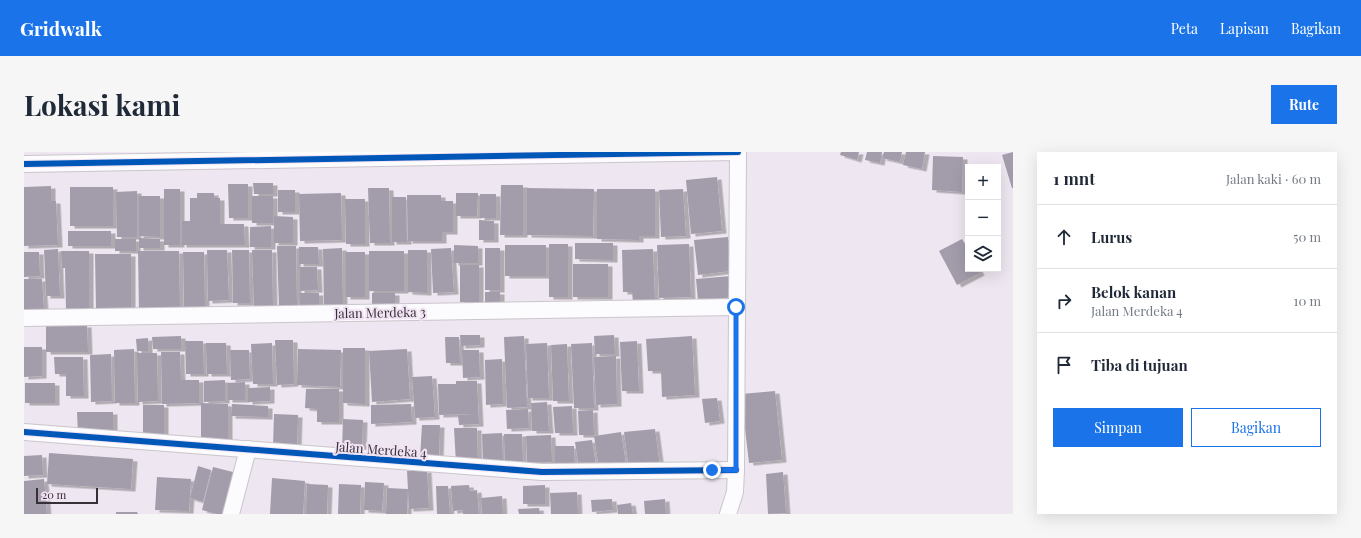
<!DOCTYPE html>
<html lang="id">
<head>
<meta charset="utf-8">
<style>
	:root { --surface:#fff; --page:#f6f6f7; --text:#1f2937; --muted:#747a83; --line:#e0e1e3; --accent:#1a73e8 }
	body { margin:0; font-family:"Playfair Display",serif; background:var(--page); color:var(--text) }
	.controls { position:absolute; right:12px; top:12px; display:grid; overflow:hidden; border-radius:0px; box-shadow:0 4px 16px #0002 }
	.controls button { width:36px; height:36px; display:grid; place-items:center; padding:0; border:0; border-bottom:1px solid var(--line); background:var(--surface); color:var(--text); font:20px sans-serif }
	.scale { position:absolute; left:12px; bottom:10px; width:62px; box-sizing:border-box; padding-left:4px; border:2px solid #363137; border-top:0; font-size:11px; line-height:14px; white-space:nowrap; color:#363137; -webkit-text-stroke:3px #f1e3f3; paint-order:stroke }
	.stop { position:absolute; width:12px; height:12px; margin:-9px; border:3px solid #1a73e8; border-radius:50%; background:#fff }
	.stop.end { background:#1a73e8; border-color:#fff; box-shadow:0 1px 4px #0008 }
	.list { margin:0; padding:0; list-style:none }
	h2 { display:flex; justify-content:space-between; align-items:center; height:52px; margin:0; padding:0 16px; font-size:17px }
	h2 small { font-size:13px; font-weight:400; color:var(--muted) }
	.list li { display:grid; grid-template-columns:26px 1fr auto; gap:12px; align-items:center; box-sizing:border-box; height:64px; padding:0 16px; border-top:1px solid var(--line) }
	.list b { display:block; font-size:15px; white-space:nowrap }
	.list p { margin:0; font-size:13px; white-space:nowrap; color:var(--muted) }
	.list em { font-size:13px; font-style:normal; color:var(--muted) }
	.actions { display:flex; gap:8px; padding:12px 16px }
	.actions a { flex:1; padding:9px 0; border:1px solid var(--accent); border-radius:0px; text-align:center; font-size:14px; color:var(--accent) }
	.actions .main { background:var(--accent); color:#fff }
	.icon { flex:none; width:22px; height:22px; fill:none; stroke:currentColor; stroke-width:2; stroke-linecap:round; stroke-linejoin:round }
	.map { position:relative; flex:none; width:989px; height:362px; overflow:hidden; border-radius:0px }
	header { display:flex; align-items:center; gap:24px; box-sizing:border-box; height:56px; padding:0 20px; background:var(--accent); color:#fff }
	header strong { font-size:19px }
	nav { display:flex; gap:22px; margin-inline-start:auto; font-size:14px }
	.intro { display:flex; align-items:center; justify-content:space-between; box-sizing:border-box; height:96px; padding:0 24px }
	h1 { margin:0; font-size:28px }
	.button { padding:10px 18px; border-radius:0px; background:var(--accent); color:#fff; font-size:14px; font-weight:700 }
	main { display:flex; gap:24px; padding:0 24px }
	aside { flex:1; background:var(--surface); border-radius:0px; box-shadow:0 4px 16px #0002 }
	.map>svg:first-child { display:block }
	.building { fill:#a39cab; filter:url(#shadow) }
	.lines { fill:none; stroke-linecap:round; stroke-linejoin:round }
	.street-casing { stroke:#cbc5cc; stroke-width:18 }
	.street { stroke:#fcfbfd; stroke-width:16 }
	.cycleway-casing { stroke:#f1e3f3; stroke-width:8 }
	.cycleway { stroke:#0057b8; stroke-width:6 }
	.route { stroke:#1a73e8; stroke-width:5 }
	.labels { text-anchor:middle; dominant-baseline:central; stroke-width:4; stroke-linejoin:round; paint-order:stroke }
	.street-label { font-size:13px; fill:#363137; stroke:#f1e3f3 }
</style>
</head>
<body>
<header>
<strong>Gridwalk</strong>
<nav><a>Peta</a><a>Lapisan</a><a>Bagikan</a></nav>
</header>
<div class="intro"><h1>Lokasi kami</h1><a class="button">Rute</a></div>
<main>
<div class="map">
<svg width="989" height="362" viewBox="0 0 989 362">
	<defs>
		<filter id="shadow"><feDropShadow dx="4.5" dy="2.5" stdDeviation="0" flood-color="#0004"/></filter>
	</defs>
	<rect width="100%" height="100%" fill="#eee6f0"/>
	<g class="building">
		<polygon points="817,0 835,0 833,8 816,3"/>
		<polygon points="843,0 858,0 856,11 841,8"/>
		<polygon points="860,0 878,0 876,10 858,6"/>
		<polygon points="882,0 901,0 898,17 879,13"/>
		<polygon points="989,0 989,36 988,36 978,3"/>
		<polygon points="909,4 939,5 938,40 908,38"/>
		<polygon points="693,25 698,79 667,82 662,28"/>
		<polygon points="229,31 249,31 249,42 230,42"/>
		<polygon points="204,32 224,32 224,66 205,66"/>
		<polygon points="477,33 499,33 499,83 476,83"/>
		<polygon points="27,34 27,49 32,49 34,93 0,94 0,35"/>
		<rect x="46" y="35" width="43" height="39"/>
		<polygon points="344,36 365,36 366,91 346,91"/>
		<polygon points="503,36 570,37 569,84 503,83"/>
		<rect x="140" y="37" width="16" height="56"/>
		<polygon points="573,37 631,37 631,84 615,84 615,88 573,87"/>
		<polygon points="659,37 662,84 637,85 635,38"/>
		<rect x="254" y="38" width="17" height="22"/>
		<polygon points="113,39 113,85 93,85 92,40"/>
		<polygon points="173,41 190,41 190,46 196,46 196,72 220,72 221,93 158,93 158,69 166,69 166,46 173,46"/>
		<polygon points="317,41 318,88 276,89 275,42"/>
		<polygon points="432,41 454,41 453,64 432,64"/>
		<rect x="456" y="42" width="16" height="24"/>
		<polygon points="383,43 417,43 417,49 429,49 429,80 418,80 418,89 384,89"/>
		<polygon points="115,44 136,44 136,85 115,84"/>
		<rect x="228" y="44" width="21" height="27"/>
		<polygon points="368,45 382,45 383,90 368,90"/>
		<polygon points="321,47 341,47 341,92 322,92"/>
		<polygon points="250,64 269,65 269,91 250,91"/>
		<polygon points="455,68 470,69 470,88 455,88"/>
		<polygon points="247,74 247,95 226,95 226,75"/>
		<rect x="44" y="79" width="43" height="15"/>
		<polygon points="704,85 707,119 674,123 670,88"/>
		<polygon points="115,86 136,87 136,96 115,96"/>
		<rect x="91" y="87" width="21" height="12"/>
		<polygon points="938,87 944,97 944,117 954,117 956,121 933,133 915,99"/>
		<polygon points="551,91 589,91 589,108 551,107"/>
		<rect x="525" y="92" width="19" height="53"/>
		<polygon points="665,92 667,145 635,146 633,93"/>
		<polygon points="430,93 454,94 454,111 430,111"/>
		<rect x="481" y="93" width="41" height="31"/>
		<polygon points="253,94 272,94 273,154 255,155"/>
		<polygon points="275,95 294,95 295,112 275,112"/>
		<polygon points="318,96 319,157 300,157 299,97"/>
		<polygon points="427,96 430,140 409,141 407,97"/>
		<rect x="461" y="96" width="15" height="42"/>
		<polygon points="34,97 36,144 22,144 20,98"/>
		<polygon points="629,97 631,149 609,150 608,140 599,140 598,98"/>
		<polygon points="183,98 203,98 205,148 184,149"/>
		<polygon points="208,98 225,98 226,151 209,151"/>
		<polygon points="228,98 248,98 249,155 230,155"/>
		<polygon points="384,98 403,98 403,141 384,140"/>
		<polygon points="37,99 65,99 65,158 42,158 41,116 38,116"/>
		<polygon points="114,99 155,99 156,159 115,160"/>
		<rect x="345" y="99" width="35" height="40"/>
		<polygon points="0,100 15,100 16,124 0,125"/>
		<polygon points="159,100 180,100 181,155 160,155"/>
		<rect x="322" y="100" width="19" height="45"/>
		<polygon points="71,102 107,102 107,159 72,158"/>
		<rect x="549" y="112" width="35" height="33"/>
		<rect x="436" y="113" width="19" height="37"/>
		<polygon points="276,115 293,115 294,138 276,139"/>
		<polygon points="707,124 709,145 674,149 672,127"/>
		<polygon points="0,127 18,127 20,158 0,159"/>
		<rect x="461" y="140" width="15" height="11"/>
		<polygon points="275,141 295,141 295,158 276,158"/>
		<polygon points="348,141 371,141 371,156 348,155"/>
		<polygon points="22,173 63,173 64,200 22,200"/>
		<polygon points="436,183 456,183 456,193 437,194"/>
		<polygon points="590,183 591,202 571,202 570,184"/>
		<polygon points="157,184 157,197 129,197 128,185"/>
		<polygon points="500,184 503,255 483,256 480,185"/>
		<polygon points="668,184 671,243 638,245 637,219 624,219 622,187"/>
		<polygon points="421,185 435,185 436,211 422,211"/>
		<polygon points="124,186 124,199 113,199 112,187"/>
		<polygon points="251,188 269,188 270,232 253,233"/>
		<polygon points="161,189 179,189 180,222 162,222"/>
		<polygon points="613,189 615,239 598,239 596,190"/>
		<polygon points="182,191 202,191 203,222 183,222"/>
		<polygon points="248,191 249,232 229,232 227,192"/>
		<polygon points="523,191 525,246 504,246 502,192"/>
		<polygon points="568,191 570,256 550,256 547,192"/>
		<polygon points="543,192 545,249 529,249 527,193"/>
		<polygon points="0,195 18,195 18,224 0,225"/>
		<polygon points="319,196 341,196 341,252 319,251"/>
		<polygon points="110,197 111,251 91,251 90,198"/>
		<polygon points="274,197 317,198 316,235 273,233"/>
		<polygon points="383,197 386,247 348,250 345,199"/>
		<polygon points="206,198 225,198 226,227 207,228"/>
		<polygon points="438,198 455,198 456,225 439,226"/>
		<polygon points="137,200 156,200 157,228 175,228 175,251 138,252"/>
		<polygon points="113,201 133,201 134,249 114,250"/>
		<polygon points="87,202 88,249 67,250 66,203"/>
		<polygon points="592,204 593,252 572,253 570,205"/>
		<polygon points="30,205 59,205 60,244 42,244 42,222 31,222"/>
		<polygon points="478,207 479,252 462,253 461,208"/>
		<polygon points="408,224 411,265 391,266 388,225"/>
		<polygon points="201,228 201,249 180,250 180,229"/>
		<polygon points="432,229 453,229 455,272 435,273 434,263 450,262 415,263 414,232 432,232"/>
		<polygon points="221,230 221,248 204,248 204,231"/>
		<rect x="1" y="231" width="30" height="20"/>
		<polygon points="246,235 246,249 224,250 224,236"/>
		<polygon points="282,237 315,237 315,270 293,270 293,257 281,256"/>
		<polygon points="751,239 758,308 725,311 717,242"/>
		<polygon points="693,246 696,269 681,271 678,247"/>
		<polygon points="523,250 525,279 508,279 507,251"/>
		<polygon points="177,251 204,252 204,292 177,291"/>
		<polygon points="208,252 244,254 244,265 207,264"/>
		<polygon points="387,252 388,270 347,272 347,253"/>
		<rect x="119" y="253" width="21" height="33"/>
		<polygon points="548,254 549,281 531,281 529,255"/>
		<polygon points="504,257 505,276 483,277 482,258"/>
		<polygon points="569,258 570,283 555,283 554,259"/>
		<polygon points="53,260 89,260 89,282 54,282"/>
		<polygon points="250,262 274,263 273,295 249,294"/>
		<polygon points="319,267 339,268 338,299 318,298"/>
		<polygon points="398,273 416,273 415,307 396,306"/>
		<polygon points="430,276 453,276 454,312 432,312"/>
		<polygon points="631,277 636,315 605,319 600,280"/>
		<polygon points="597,280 602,312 575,316 570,284"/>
		<polygon points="478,281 479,311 459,312 458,282"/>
		<polygon points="480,282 498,282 499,311 481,311"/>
		<polygon points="527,283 528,310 503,311 502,284"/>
		<polygon points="568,288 572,314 555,317 551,290"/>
		<polygon points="531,294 550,294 551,317 531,317"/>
		<polygon points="25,301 109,307 107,337 23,332"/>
		<polygon points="18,303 19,323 0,324 0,304"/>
		<polygon points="174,314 187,318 179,350 166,346"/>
		<polygon points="189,315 217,322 207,362 193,362 178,358"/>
		<polygon points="403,318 405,356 385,357 383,319"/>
		<polygon points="759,320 762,361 744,362 742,322"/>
		<polygon points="133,325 167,327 165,359 131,358"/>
		<polygon points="248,326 281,329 279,362 246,362"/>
		<polygon points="20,327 23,362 0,362 0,329"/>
		<polygon points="341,330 360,331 358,359 340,358"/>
		<polygon points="283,332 304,333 303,362 282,362"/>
		<polygon points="315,332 337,333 336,362 314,362"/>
		<polygon points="445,333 446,339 453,338 455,362 439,362 439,358 429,359 427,334"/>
		<polygon points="521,333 521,352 499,352 499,334"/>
		<polygon points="412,334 424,334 426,362 413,362"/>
		<polygon points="363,336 384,337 383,362 362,362"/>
		<polygon points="553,340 554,362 527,362 526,341"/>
		<polygon points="478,344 479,362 458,362 457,346"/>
		<polygon points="588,347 589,358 568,360 567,348"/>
		<polygon points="641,347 642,362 621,362 620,349"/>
		<polygon points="607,351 609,362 594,362 593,353"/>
		<polygon points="515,356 516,362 495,362 494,357"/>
		<polygon points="92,360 113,360 114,362 92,362"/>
	</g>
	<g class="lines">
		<g class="street-casing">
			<g id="street">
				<polyline points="0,12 714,0"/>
				<polyline points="0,166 712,155"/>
				<polyline points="0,280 518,320 712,318"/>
				<polyline points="207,362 224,297"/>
				<polyline points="704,362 711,340 712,318 714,0"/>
			</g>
		</g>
		<use href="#street" class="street"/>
		<g class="cycleway-casing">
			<g id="cycleway">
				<polyline points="0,12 714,0"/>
				<polyline points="0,280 518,320 712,318"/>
			</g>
		</g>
		<use href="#cycleway" class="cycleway"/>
	</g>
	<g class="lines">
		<polyline class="route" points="688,318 712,318 712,155"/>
	</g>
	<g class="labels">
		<g class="street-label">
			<text transform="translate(356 160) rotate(-1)">Jalan Merdeka 3</text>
			<text transform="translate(357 297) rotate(4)">Jalan Merdeka 4</text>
		</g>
	</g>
</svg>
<div class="controls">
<button>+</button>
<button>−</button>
<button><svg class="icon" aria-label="layers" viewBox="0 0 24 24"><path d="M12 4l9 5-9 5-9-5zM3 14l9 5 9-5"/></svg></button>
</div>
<div class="scale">20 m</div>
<div class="stop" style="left:712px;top:155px"></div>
<div class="stop end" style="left:688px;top:318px"></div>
</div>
<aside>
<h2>1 mnt<small>Jalan kaki · 60 m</small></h2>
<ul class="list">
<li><svg class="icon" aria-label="ahead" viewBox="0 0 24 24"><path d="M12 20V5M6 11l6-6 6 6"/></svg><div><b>Lurus</b></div><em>50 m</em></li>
<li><svg class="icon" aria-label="right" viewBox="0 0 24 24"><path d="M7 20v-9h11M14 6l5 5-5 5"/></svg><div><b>Belok kanan</b><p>Jalan Merdeka 4</p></div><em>10 m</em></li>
<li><svg class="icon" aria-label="arrive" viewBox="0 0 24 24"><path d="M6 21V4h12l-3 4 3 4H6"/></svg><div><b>Tiba di tujuan</b></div></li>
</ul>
<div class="actions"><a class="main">Simpan</a><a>Bagikan</a></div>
</aside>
</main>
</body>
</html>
